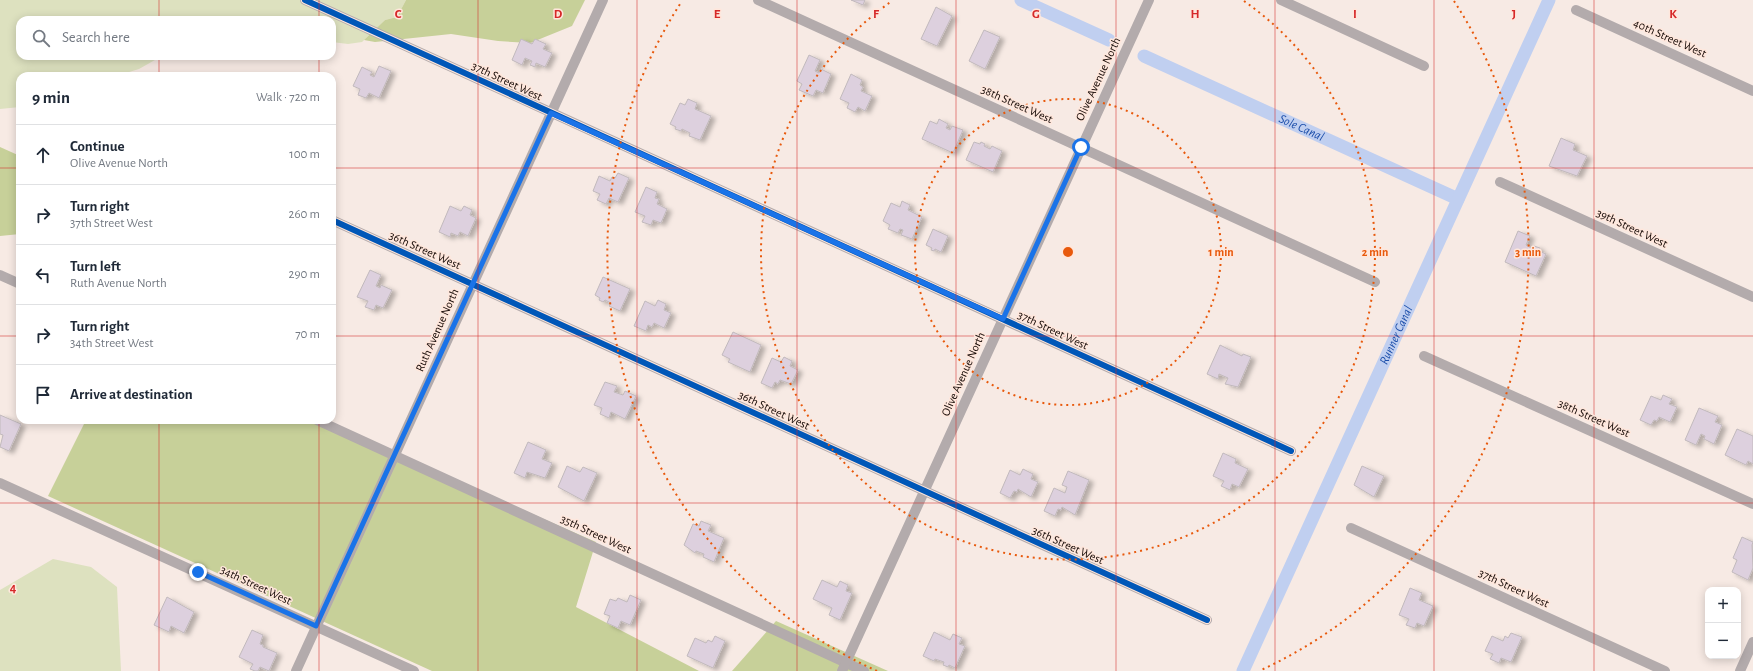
<!DOCTYPE html>
<html lang="en">
<head>
<meta charset="utf-8">
<style>
	:root { --surface:#fff; --page:#f6f6f7; --text:#1f2937; --muted:#747a83; --line:#e0e1e3 }
	body { margin:0; font-family:"Alegreya Sans",sans-serif; background:var(--page); color:var(--text) }
	.controls { position:absolute; right:12px; bottom:12px; display:grid; overflow:hidden; border-radius:8px; box-shadow:0 2px 10px #0003 }
	.controls button { width:36px; height:36px; display:grid; place-items:center; padding:0; border:0; border-bottom:1px solid var(--line); background:var(--surface); color:var(--text); font:20px sans-serif }
	.stop { position:absolute; width:12px; height:12px; margin:-9px; border:3px solid #1a73e8; border-radius:50%; background:#fff }
	.stop.end { background:#1a73e8; border-color:#fff; box-shadow:0 1px 4px #0008 }
	.list { margin:0; padding:0; list-style:none }
	h2 { display:flex; justify-content:space-between; align-items:center; height:52px; margin:0; padding:0 16px; font-size:17px }
	h2 small { font-size:13px; font-weight:400; color:var(--muted) }
	.list li { display:grid; grid-template-columns:26px 1fr auto; gap:12px; align-items:center; box-sizing:border-box; height:60px; padding:0 16px; border-top:1px solid var(--line) }
	.list b { display:block; font-size:15px; white-space:nowrap }
	.list p { margin:0; font-size:13px; white-space:nowrap; color:var(--muted) }
	.list em { font-size:13px; font-style:normal; color:var(--muted) }
	.icon { flex:none; width:22px; height:22px; fill:none; stroke:currentColor; stroke-width:2; stroke-linecap:round; stroke-linejoin:round }
	.map { position:relative; flex:none; width:1753px; height:671px; overflow:hidden }
	.search { position:absolute; background:var(--surface); box-shadow:0 2px 10px #0003; left:16px; top:16px; width:320px; height:44px; display:flex; align-items:center; gap:10px; box-sizing:border-box; padding:0 14px; border-radius:12px; color:var(--muted); font-size:15px }
	.panel { position:absolute; background:var(--surface); box-shadow:0 2px 10px #0003; left:16px; top:72px; width:320px; height:352px; border-radius:12px }
	.map>svg:first-child { display:block }
	.green { fill:#dde1bf }
	.forest { fill:#c7d099 }
	.lines { fill:none; stroke-linecap:round; stroke-linejoin:round }
	.canal { stroke:#c0cff0; stroke-width:13 }
	.building { fill:#ddd0de; stroke:#c1b9bc; filter:url(#shadow) }
	.street { stroke:#b3abac; stroke-width:10 }
	.cycleway-casing { stroke:#ffe7dc; stroke-width:8 }
	.cycleway { stroke:#0057b8; stroke-width:6 }
	.route { stroke:#1a73e8; stroke-width:5 }
	.grid { fill:none; stroke:#d62828; stroke-width:1; stroke-opacity:0.55 }
	.ring { fill:none; stroke:#e8590c; stroke-width:2; stroke-dasharray:2 4 }
	.labels { text-anchor:middle; dominant-baseline:central; stroke-width:3; stroke-linejoin:round; paint-order:stroke }
	.street-label { font-size:12px; fill:#140804; stroke:#ffe7dc }
	.water-label { font-size:13px; font-style:italic; fill:#1d4faa; stroke:#ffe7dc }
	.grid-label { font-size:13px; text-anchor:middle; font-weight:bold; fill:#d62828; stroke:#ffe7dc; stroke-width:3; stroke-linejoin:round; paint-order:stroke }
	.centre { fill:#e8590c; stroke:#ffe7dc; stroke-width:2 }
	.ring-label { font-size:12px; text-anchor:middle; font-weight:bold; fill:#e8590c; stroke:#ffe7dc; stroke-width:3; stroke-linejoin:round; paint-order:stroke }
</style>
</head>
<body>
<div class="map">
<svg width="1753" height="671" viewBox="0 0 1753 671">
	<defs>
		<filter id="shadow"><feDropShadow dx="4.5" dy="2.5" stdDeviation="2" flood-color="#0004"/></filter>
	</defs>
	<rect width="100%" height="100%" fill="#f7eae4"/>
	<g class="green">
		<polygon points="0,0 406,0 397,17 385,20 362,42 348,44 332,42 332,20 20,20 20,56 162,56 139,69 116,76 20,76 20,107 0,109"/>
		<polygon points="53,559 91,567 117,587 121,671 0,671 0,590"/>
	</g>
	<g class="forest">
		<polygon points="406,0 585,0 572,26 530,43 498,41 451,34 375,42 364,40 385,20 397,17"/>
		<polygon points="0,147 20,156 20,234 0,236"/>
		<polygon points="86,420 319,420 596,542 576,607 699,671 432,671 48,496"/>
		<polygon points="776,621 888,671 732,671"/>
	</g>
	<g class="lines">
		<g class="canal">
			<polyline points="1021,0 1109,40"/>
			<path id="s1" d="M1144,56L1458,199"/>
			<path id="s2" d="M1243,671L1549,0"/>
		</g>
	</g>
	<g class="building">
		<polygon points="851,0 865,0 863,5"/>
		<polygon points="936,7 952,16 937,46 921,39"/>
		<polygon points="984,30 1000,37 985,69 969,61"/>
		<polygon points="521,39 532,44 535,39 546,44 543,49 552,53 545,67 536,63 535,67 530,65 532,61 525,58 522,65 512,60"/>
		<polygon points="809,55 820,60 815,71 819,73 821,69 831,74 823,93 816,90 813,96 799,90 802,84 797,81"/>
		<polygon points="379,66 391,71 379,98 369,93 366,98 358,95 360,89 353,86 362,67 372,72 370,75 374,77"/>
		<polygon points="851,74 862,80 860,85 863,87 861,91 872,96 865,111 858,107 855,112 847,108 849,103 840,99"/>
		<polygon points="688,99 697,103 695,109 711,116 700,140 689,136 690,133 682,129 681,131 675,129 676,127 670,124 680,103 685,105"/>
		<polygon points="939,119 948,124 946,128 950,130 952,126 963,130 953,153 922,139 930,121 937,124"/>
		<polygon points="1561,138 1575,144 1573,150 1587,156 1577,176 1549,166"/>
		<polygon points="974,142 980,144 981,142 985,144 984,146 990,149 992,146 1002,151 993,172 966,160"/>
		<polygon points="618,173 629,178 618,202 609,198 606,204 597,200 600,194 593,191 599,176 610,181 612,177 615,178"/>
		<polygon points="646,187 657,192 655,198 659,199 657,204 667,209 661,223 653,220 651,225 642,222 645,216 635,212"/>
		<polygon points="902,201 910,205 908,210 922,217 912,239 901,235 903,230 900,229 898,233 888,229 890,225 883,221 891,203 900,207"/>
		<polygon points="450,206 461,211 464,206 472,210 470,215 476,218 468,236 460,232 458,236 451,233 450,237 439,232"/>
		<polygon points="933,229 948,236 941,252 935,249 934,251 931,250 932,248 926,245"/>
		<polygon points="1518,231 1530,236 1526,245 1533,249 1534,246 1540,248 1539,251 1546,254 1536,276 1505,262"/>
		<polygon points="370,270 381,275 376,286 380,288 381,285 392,290 383,308 376,305 374,310 365,307 368,301 357,297"/>
		<polygon points="603,277 630,289 620,311 609,306 611,303 605,300 603,302 599,300 600,298 595,295"/>
		<polygon points="658,300 666,304 664,310 671,313 664,328 654,323 652,327 648,325 646,331 634,326 645,301 655,306"/>
		<polygon points="733,332 761,345 750,372 728,362 730,359 722,355"/>
		<polygon points="1220,345 1242,356 1243,354 1251,357 1238,387 1225,384 1228,378 1219,374 1218,379 1207,374"/>
		<polygon points="784,357 792,361 790,366 798,370 791,384 780,380 778,384 775,382 772,388 761,383 772,358 781,362"/>
		<polygon points="605,382 617,386 614,392 623,395 625,391 636,396 625,419 611,412 609,418 600,414 602,408 594,405"/>
		<polygon points="1663,395 1672,399 1669,404 1677,407 1670,422 1659,417 1657,421 1654,420 1651,425 1640,420 1651,396 1661,400"/>
		<polygon points="1699,408 1718,416 1715,422 1722,425 1714,444 1704,439 1705,436 1701,434 1696,445 1685,440"/>
		<polygon points="0,415 21,424 9,451 0,447 3,435 0,434"/>
		<polygon points="1737,429 1753,436 1753,464 1748,461 1746,465 1725,455"/>
		<polygon points="528,442 546,450 542,459 552,463 545,478 527,472 525,478 514,473"/>
		<polygon points="1223,453 1236,459 1235,463 1248,469 1239,487 1232,484 1230,490 1221,486 1224,481 1213,476"/>
		<polygon points="567,466 580,472 583,467 597,473 584,501 558,487"/>
		<polygon points="1362,466 1384,476 1374,497 1354,485"/>
		<polygon points="1023,469 1033,474 1031,479 1038,482 1031,497 1018,489 1017,492 1014,491 1010,498 1000,493 1010,470 1020,475"/>
		<polygon points="1068,471 1089,480 1075,515 1062,507 1061,510 1058,509 1055,516 1044,511 1054,488 1065,493 1067,487 1062,485"/>
		<polygon points="701,521 711,525 708,531 724,538 714,562 703,557 704,554 696,551 695,553 684,545 693,524 699,526"/>
		<polygon points="1742,537 1753,542 1752,545 1753,568 1748,580 1732,572 1737,560 1733,558"/>
		<polygon points="822,580 837,587 840,581 848,585 846,591 852,593 840,620 829,615 832,608 813,599"/>
		<polygon points="1410,588 1422,593 1419,600 1433,606 1424,626 1417,623 1415,628 1406,625 1409,619 1399,615"/>
		<polygon points="630,595 641,600 630,625 621,621 618,628 607,623 610,616 604,614 610,599 616,601 618,598 627,602"/>
		<polygon points="167,597 194,612 184,633 171,626 169,632 154,625"/>
		<polygon points="252,630 263,635 260,644 263,645 263,647 277,653 269,671 260,667 258,671 255,671 250,669 253,664 239,657"/>
		<polygon points="934,632 950,640 953,634 962,638 959,644 965,646 955,668 949,665 948,667 943,665 944,662 935,659 934,661 923,656"/>
		<polygon points="1511,633 1522,637 1511,662 1501,658 1499,663 1490,659 1493,654 1485,651 1492,636 1503,641 1505,636 1508,638"/>
		<polygon points="715,636 725,641 713,668 687,656 695,638 706,643 708,640 712,642"/>
	</g>
	<g class="lines">
		<g class="street">
			<polyline points="305,0 1291,451"/>
			<polyline points="758,0 1375,282"/>
			<polyline points="1281,0 1424,66"/>
			<polyline points="1576,10 1753,91"/>
			<polyline points="1500,182 1753,297"/>
			<polyline points="332,220 1207,620"/>
			<polyline points="0,275 20,284"/>
			<polyline points="1424,356 1753,504"/>
			<polyline points="317,420 864,671"/>
			<polyline points="0,483 414,671"/>
			<polyline points="1351,528 1665,671"/>
			<polyline points="296,671 603,0"/>
			<polyline points="842,671 1149,0"/>
			<polyline points="1740,671 1753,642"/>
		</g>
		<g class="cycleway-casing">
			<g id="cycleway">
				<polyline points="305,0 1291,451"/>
				<polyline points="332,220 1207,620"/>
			</g>
		</g>
		<use href="#cycleway" class="cycleway"/>
	</g>
	<g class="lines">
		<polyline class="route" points="198,572 316,626 551,113 1003,319 1081,147"/>
	</g>
	<path class="grid" d="M159,0V20M319,0V20M478,0V671M637,0V671M797,0V671M956,0V671M1116,0V671M1275,0V671M1434,0V671M1594,0V671M159,56V76M319,56V76M0,168H20M332,168H1753M0,336H20M332,336H1753M159,420V671M319,420V671M0,503H1753"/>
	<g class="ring">
		<circle cx="1068" cy="252" r="153"/>
		<path d="M1244 1A307 307 0 1 1 892 1"/>
		<path d="M877 671A460 460 0 0 1 682 1M1454 1A460 460 0 0 1 1259 671"/>
	</g>
	<g class="labels">
		<g class="street-label">
			<text transform="translate(1670 38) rotate(24)">40th Street West</text>
			<text transform="translate(1098 79) rotate(-65)">Olive Avenue North</text>
			<text transform="translate(507 81) rotate(25)">37th Street West</text>
			<text transform="translate(1017 104) rotate(24)">38th Street West</text>
			<text transform="translate(1632 228) rotate(25)">39th Street West</text>
			<text transform="translate(425 250) rotate(24)">36th Street West</text>
			<text transform="translate(437 330) rotate(-66)">Ruth Avenue North</text>
			<text transform="translate(1053 330) rotate(25)">37th Street West</text>
			<text transform="translate(963 374) rotate(-66)">Olive Avenue North</text>
			<text transform="translate(774 410) rotate(25)">36th Street West</text>
			<text transform="translate(1594 418) rotate(24)">38th Street West</text>
			<text transform="translate(596 534) rotate(25)">35th Street West</text>
			<text transform="translate(1068 545) rotate(24)">36th Street West</text>
			<text transform="translate(256 585) rotate(25)">34th Street West</text>
			<text transform="translate(1514 588) rotate(25)">37th Street West</text>
		</g>
		<g class="water-label">
			<text stroke="none"><textPath href="#s1" startOffset="173">Sole Canal</textPath></text>
			<text stroke="none"><textPath href="#s2" startOffset="369">Runner Canal</textPath></text>
		</g>
	</g>
	<g class="grid-label">
		<text x="398" y="18">C</text>
		<text x="558" y="18">D</text>
		<text x="717" y="18">E</text>
		<text x="876" y="18">F</text>
		<text x="1036" y="18">G</text>
		<text x="1195" y="18">H</text>
		<text x="1355" y="18">I</text>
		<text x="1514" y="18">J</text>
		<text x="1673" y="18">K</text>
		<text x="13" y="592">4</text>
	</g>
	<circle cx="1068" cy="252" r="6" class="centre"/>
	<g class="ring-label">
		<text x="1221" y="256">1 min</text>
		<text x="1375" y="256">2 min</text>
		<text x="1528" y="256">3 min</text>
	</g>
</svg>
<div class="controls">
<button>+</button>
<button>−</button>
</div>
<div class="stop" style="left:1081px;top:147px"></div>
<div class="stop end" style="left:198px;top:572px"></div>
<div class="search"><svg class="icon" aria-label="search" viewBox="0 0 24 24"><circle cx="10" cy="10" r="6"/><path d="M15 15l6 6"/></svg>Search here</div>
<section class="panel">
<h2>9 min<small>Walk · 720 m</small></h2>
<ul class="list">
<li><svg class="icon" aria-label="ahead" viewBox="0 0 24 24"><path d="M12 20V5M6 11l6-6 6 6"/></svg><div><b>Continue</b><p>Olive Avenue North</p></div><em>100 m</em></li>
<li><svg class="icon" aria-label="right" viewBox="0 0 24 24"><path d="M7 20v-9h11M14 6l5 5-5 5"/></svg><div><b>Turn right</b><p>37th Street West</p></div><em>260 m</em></li>
<li><svg class="icon" aria-label="left" viewBox="0 0 24 24"><path d="M17 20v-9H6M10 6l-5 5 5 5"/></svg><div><b>Turn left</b><p>Ruth Avenue North</p></div><em>290 m</em></li>
<li><svg class="icon" aria-label="right" viewBox="0 0 24 24"><path d="M7 20v-9h11M14 6l5 5-5 5"/></svg><div><b>Turn right</b><p>34th Street West</p></div><em>70 m</em></li>
<li><svg class="icon" aria-label="arrive" viewBox="0 0 24 24"><path d="M6 21V4h12l-3 4 3 4H6"/></svg><div><b>Arrive at destination</b></div></li>
</ul>
</section>
</div>
</body>
</html>
